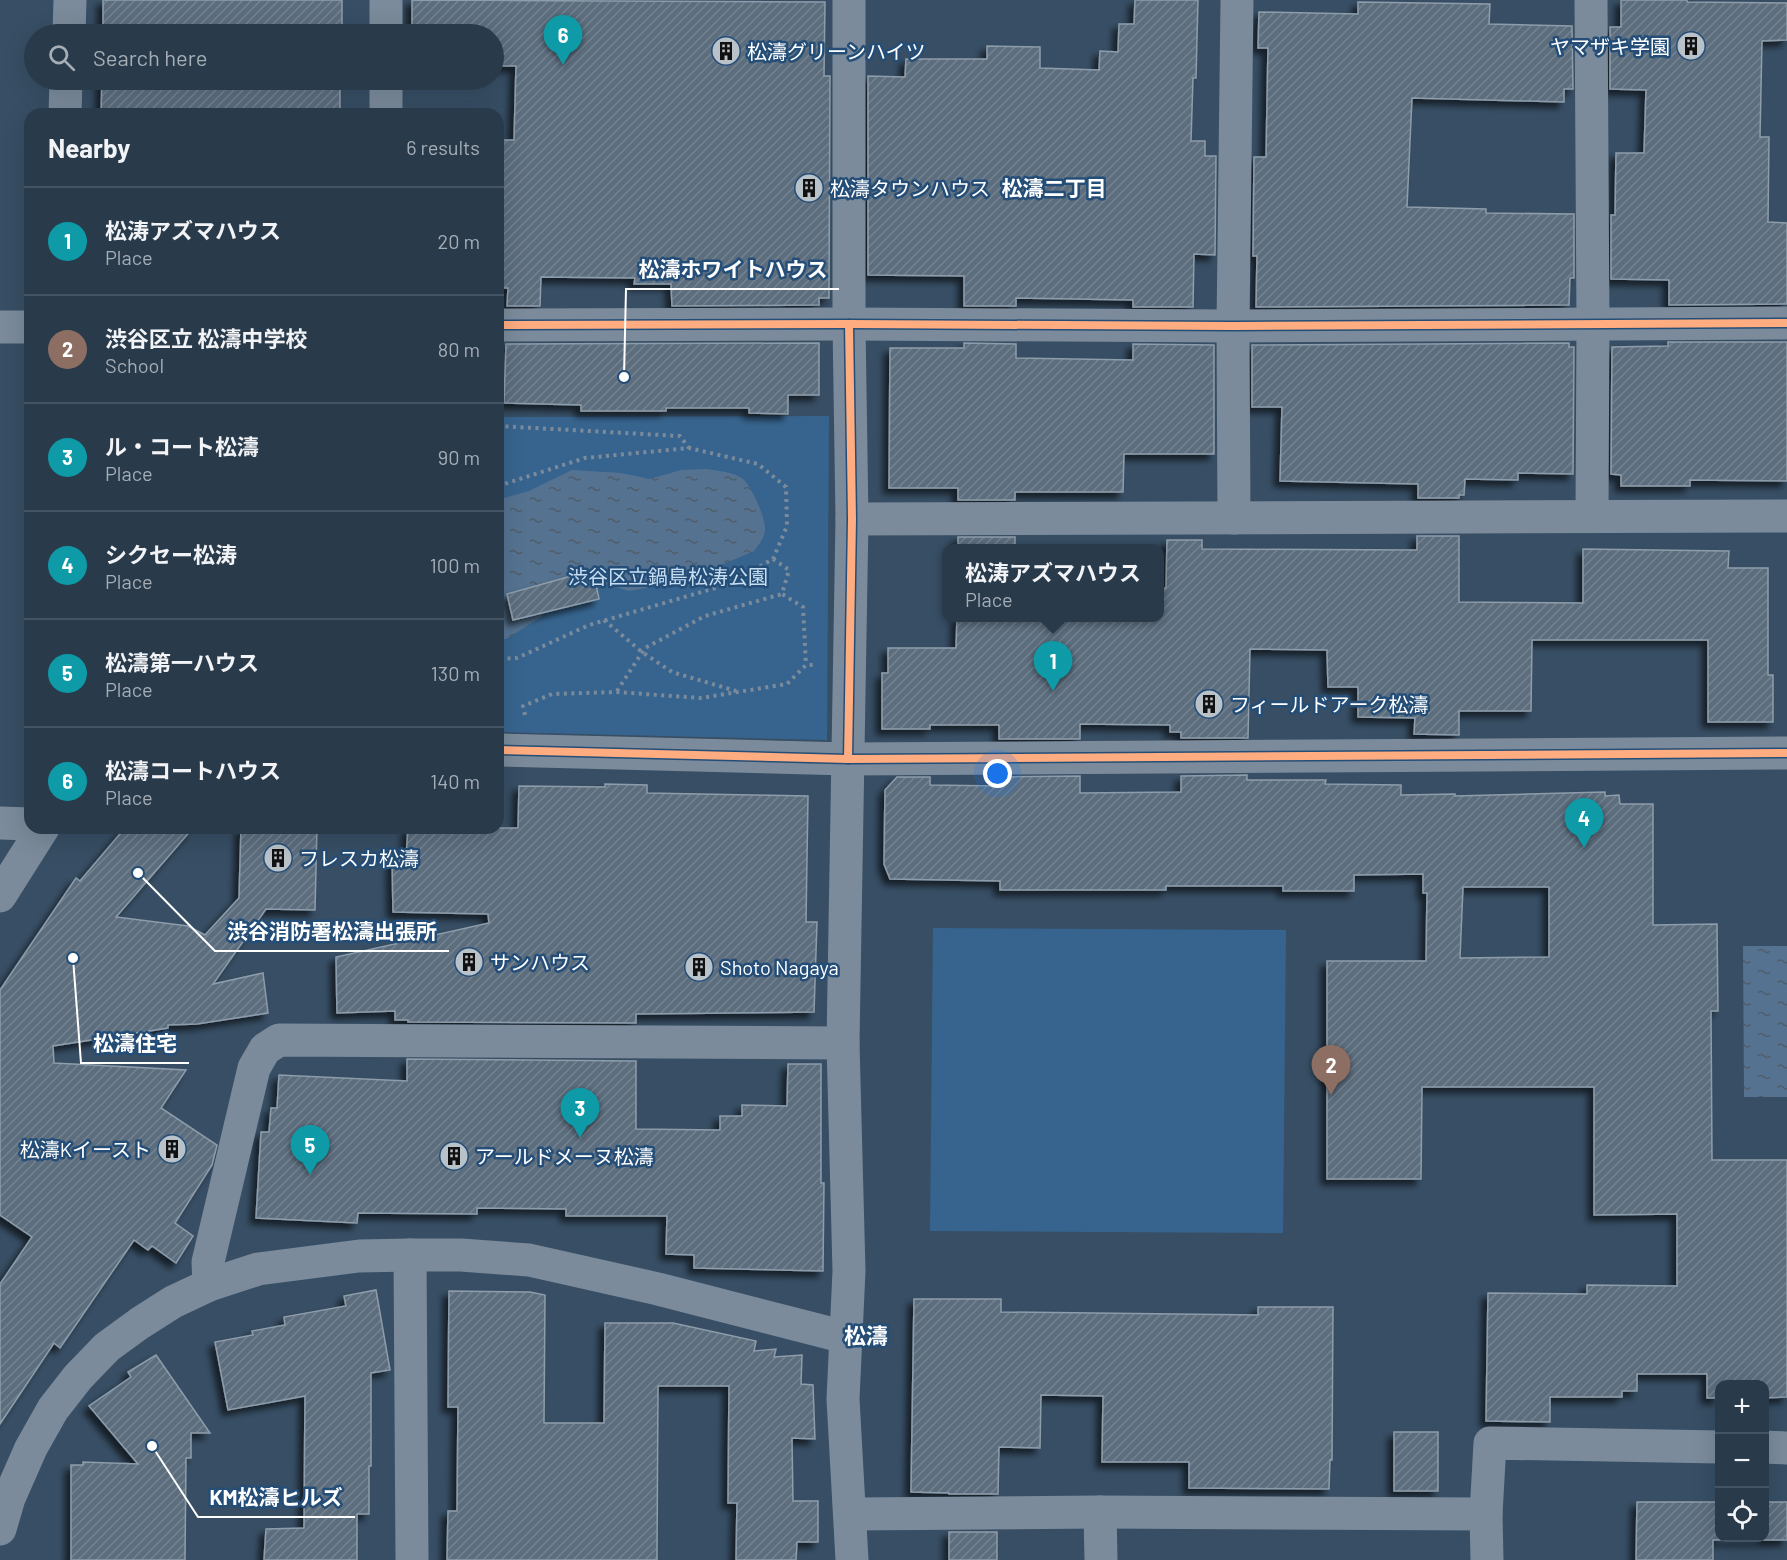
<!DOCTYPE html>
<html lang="en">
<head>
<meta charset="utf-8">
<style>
	:root { --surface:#293a4b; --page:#314152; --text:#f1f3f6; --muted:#a5adb5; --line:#455463; --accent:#ea580c }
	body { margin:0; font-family:Barlow,"Noto Sans JP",sans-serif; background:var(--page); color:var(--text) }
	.controls { position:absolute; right:18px; bottom:18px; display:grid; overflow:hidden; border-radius:12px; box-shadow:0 6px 24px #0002 }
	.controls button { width:54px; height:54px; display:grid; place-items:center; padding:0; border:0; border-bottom:2px solid var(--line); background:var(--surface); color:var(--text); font:30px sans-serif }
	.you { position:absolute; left:998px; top:774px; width:21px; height:21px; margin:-15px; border:4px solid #fff; border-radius:50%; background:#1a73e8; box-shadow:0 0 0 9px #1a73e833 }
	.badge { display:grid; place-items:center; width:39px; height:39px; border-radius:50%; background:var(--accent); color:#fff; font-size:20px; font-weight:700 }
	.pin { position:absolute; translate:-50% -50px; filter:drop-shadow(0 2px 3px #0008) }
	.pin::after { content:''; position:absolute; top:32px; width:21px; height:18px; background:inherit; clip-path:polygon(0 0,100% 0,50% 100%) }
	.popup { position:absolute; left:942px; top:544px; width:222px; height:78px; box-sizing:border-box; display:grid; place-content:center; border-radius:12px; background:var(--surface); filter:drop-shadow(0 2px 4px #0005); font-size:20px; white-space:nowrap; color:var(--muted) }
	.popup b { font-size:22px; color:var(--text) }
	.popup::after { content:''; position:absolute; left:50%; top:100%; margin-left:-12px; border:12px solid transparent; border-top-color:var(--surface) }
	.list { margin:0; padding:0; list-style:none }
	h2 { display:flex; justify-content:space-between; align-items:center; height:78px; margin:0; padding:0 24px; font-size:26px }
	h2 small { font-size:20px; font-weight:400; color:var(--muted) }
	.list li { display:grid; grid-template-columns:39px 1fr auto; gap:18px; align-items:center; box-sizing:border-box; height:108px; padding:0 24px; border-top:2px solid var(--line) }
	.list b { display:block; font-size:22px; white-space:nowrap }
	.list p { margin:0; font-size:20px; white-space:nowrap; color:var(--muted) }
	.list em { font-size:20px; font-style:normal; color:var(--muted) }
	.icon { flex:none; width:33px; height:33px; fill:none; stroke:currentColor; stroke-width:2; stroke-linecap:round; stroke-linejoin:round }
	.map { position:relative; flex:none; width:1787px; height:1560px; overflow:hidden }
	.search { position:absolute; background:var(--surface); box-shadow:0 6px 24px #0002; left:24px; top:24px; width:480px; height:66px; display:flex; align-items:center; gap:15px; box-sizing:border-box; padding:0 21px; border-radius:33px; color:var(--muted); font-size:22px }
	.panel { position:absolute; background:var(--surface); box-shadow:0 6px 24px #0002; left:24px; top:108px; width:480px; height:726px; border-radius:18px }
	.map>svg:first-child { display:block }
	.green { fill:#37648e }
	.water { fill:url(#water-ripples) }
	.building { fill:url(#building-hatch); stroke:#8e9dab; stroke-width:1.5; fill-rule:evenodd; filter:url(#shadow) }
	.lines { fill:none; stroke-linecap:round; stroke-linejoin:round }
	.path { stroke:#7b8b9b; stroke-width:4; stroke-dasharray:3 4.5; stroke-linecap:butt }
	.minor { stroke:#7b8b9b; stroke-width:33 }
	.tertiary { stroke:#7b8b9b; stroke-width:33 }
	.cycleway-casing { stroke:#244e77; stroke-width:11 }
	.cycleway { stroke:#ffac80; stroke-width:8 }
	.labels { text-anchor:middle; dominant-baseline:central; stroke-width:5; stroke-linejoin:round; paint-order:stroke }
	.poi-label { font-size:20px; fill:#fff; stroke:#244e77; text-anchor:start }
	.park-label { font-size:20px; fill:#c7def3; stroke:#244e77 }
	.neighbourhood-label { font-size:21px; font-weight:bold; fill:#fff; stroke:#244e77 }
	.quarter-label { font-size:22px; font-weight:bold; fill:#fff; stroke:#244e77 }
	.leader { fill:none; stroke:#fff; stroke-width:2 }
	.callout-dot { fill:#fff; stroke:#244e77; stroke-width:2 }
	.callout-label { font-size:21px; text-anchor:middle; font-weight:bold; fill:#fff; stroke:#244e77; stroke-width:5; stroke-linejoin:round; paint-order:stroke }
</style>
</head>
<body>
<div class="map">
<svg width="1787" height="1560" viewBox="0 0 1787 1560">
	<defs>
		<pattern id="water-ripples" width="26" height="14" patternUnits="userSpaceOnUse" patternTransform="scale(1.5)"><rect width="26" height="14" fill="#557391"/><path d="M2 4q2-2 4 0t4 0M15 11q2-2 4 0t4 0" fill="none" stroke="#505c68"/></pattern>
		<pattern id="building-hatch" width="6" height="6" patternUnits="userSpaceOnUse" patternTransform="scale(1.5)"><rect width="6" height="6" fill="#5b6d7e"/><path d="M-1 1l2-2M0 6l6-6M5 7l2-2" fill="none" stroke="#748391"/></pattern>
		<filter id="shadow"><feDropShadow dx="-5.5" dy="5.5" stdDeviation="3" flood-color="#0009"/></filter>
	</defs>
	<rect width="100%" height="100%" fill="#374e64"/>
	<g class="green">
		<polygon points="829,416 827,740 498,732 498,417"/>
		<polygon points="933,928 1286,930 1283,1233 930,1231"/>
	</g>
	<g class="water">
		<path d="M707,469C718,471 734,472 743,479C752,487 766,519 765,530C764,539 759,544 754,551L683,581L629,591L603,583L557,594L541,617L506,639L498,640V500L529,491L572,470L621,473L650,479L681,470Z"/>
		<polygon points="1743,946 1787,946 1787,1097 1744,1097"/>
	</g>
	<g class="building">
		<rect x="103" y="0" width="239" height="34"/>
		<polygon points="412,0 825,2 824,76 830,76 829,298 819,298 819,305 672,306 671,284 634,284 635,278 541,277 540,306 507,306 508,288 498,288 498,140 514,140 516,66 494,66 494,34 412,34"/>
		<polygon points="1135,0 1198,0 1196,78 1193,78 1191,141 1205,141 1205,156 1216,156 1215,255 1194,254 1193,307 1133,307 1133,300 1016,298 1016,306 964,306 964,276 868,275 868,76 905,77 906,59 987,59 987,46 1040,47 1040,68 1099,70 1100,51 1118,52 1119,24 1134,24"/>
		<polygon points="1621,0 1687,0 1687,2 1787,3 1787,40 1762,41 1760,137 1769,137 1768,222 1787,223 1787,304 1669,305 1669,280 1611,279 1611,215 1615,215 1616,153 1644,153 1646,90 1610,89 1610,27 1621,27"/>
		<polygon points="1358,2 1490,4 1489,24 1572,26 1573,89 1564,89 1564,102 1412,98 1407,207 1486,209 1486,213 1574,214 1574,278 1570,278 1569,305 1256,307 1257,256 1253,256 1254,157 1266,157 1268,48 1258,48 1259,12 1358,14"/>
		<polygon points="102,80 340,80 340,114 101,114"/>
		<polygon points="1668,342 1787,342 1787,481 1690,480 1690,486 1621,486 1621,475 1611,474 1612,347 1668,346"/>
		<polygon points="819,343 819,395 788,395 788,414 749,413 749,408 666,408 666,411 581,411 581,405 504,403 506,344"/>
		<polygon points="964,343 1016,344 1016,358 1133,360 1133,344 1214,345 1214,454 1124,454 1123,492 1015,492 1015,500 958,500 958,488 889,488 890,348 964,348"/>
		<polygon points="1569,343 1569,347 1574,347 1573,474 1518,473 1518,480 1465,479 1464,495 1459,495 1459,498 1418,498 1418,484 1280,481 1282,407 1252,407 1252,345"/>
		<polygon points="1417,536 1459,536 1459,602 1583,603 1583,549 1729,551 1728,568 1768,568 1768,675 1773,675 1773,722 1708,722 1708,640 1532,640 1531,711 1459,711 1459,735 1414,734 1415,718 1358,717 1358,687 1328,687 1327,650 1250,649 1248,738 1181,738 1181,732 1170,732 1170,725 1080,724 1080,739 999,739 999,725 930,725 930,729 882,729 882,673 888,673 888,648 956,648 957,618 1160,618 1160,589 1166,588 1167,540 1202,540 1202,549 1417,550"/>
		<rect x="958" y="537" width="57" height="12"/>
		<polygon points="593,570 599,599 513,620 507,594"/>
		<path d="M1247,775V780H1326L1325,784L1401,785V795L1455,794V796L1605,792V796L1619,795L1620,804H1653V925L1717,924L1718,1011H1711L1712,1160H1787V1397L1764,1398V1384H1719V1398H1707V1374H1637V1391H1622V1397H1550V1422L1486,1421L1488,1293L1587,1294V1285L1677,1286V1214L1594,1215V1087H1422L1421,1179H1327V961H1426L1427,893H1423V874L1354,875V891H1283V886H1166V890H1000V881L890,879L884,864L885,790L897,777H930V785L1000,786V777L1080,776V793L1181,792V776ZM1463,887H1549V957L1460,958Z"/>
		<polygon points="605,784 647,785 647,793 808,796 806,922 817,922 814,1012 636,1014 636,1023 408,1022 408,1020 395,1020 395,1011 337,1013 336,957 489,923 488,914 393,912 392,856 406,857 408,828 518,828 519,786 605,787"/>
		<polygon points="125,828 193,828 116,917 188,926 205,935 239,898 241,828 317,828 315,910 266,909 213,984 263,973 268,1013 197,1024 168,1025 168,1028 53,1046 54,1063 186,1070 161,1108 217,1145 212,1165 175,1223 193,1236 176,1263 152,1246 148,1250 134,1240 60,1348 54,1343 0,1424 0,1284 32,1237 0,1215 0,990 76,878 80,881"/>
		<polygon points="407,1059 636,1061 636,1129 720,1130 720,1116 742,1116 742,1105 787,1106 788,1064 821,1064 821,1183 824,1183 823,1271 694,1268 694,1255 666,1254 667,1216 566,1216 566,1209 477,1208 477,1214 358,1213 357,1223 256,1218 261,1132 269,1132 271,1108 277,1108 279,1075 407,1081"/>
		<polygon points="376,1290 390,1370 371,1373 371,1466 369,1466 369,1514 357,1514 357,1560 264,1560 266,1529 304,1528 305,1396 228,1410 215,1342 253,1335 252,1331 285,1325 284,1317 346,1306 344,1296"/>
		<polygon points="449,1291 530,1292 545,1295 544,1423 604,1423 605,1323 673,1323 756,1341 754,1351 776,1349 774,1357 802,1355 801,1384 813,1385 815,1439 792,1438 793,1501 818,1501 818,1542 797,1542 796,1560 736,1560 737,1503 728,1503 729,1386 658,1386 657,1560 447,1560 448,1511 457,1511 458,1407 448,1407"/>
		<polygon points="914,1299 1001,1299 1001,1312 1258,1315 1258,1307 1333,1307 1332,1460 1330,1460 1329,1489 1189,1488 1189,1462 1102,1462 1103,1396 1041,1395 1040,1448 999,1447 998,1494 949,1494 949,1493 911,1492"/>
		<polygon points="156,1355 210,1433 191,1433 191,1458 186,1458 185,1560 71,1560 71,1465 83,1465 83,1462 138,1464 89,1406 131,1377 128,1372"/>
		<rect x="1394" y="1432" width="44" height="59"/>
		<polygon points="1637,1502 1719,1502 1719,1538 1764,1538 1764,1502 1787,1502 1787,1540 1713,1540 1713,1560 1636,1560"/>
		<rect x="949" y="1532" width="48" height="28"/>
	</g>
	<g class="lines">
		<g class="path">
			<polyline points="498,426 680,436 689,448"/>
			<polyline points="498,486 585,458 689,448 758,464 786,487 787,526 773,559 729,584 589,625 517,658 498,659"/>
			<polyline points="773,559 789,570 782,594 803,607 806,665"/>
			<polyline points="604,620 642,652 672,672 736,691"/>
			<polyline points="617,691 645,648 705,616 782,594"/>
			<polyline points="525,715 523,706 552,694 616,692 701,698 787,684 806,665 813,665"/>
		</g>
		<g class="minor">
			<polyline points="386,0 386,34"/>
			<polyline points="849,0 849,324 852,519 843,1043 849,1271 843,1399 852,1560"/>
			<polyline points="1591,0 1593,323 1592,516"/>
			<polyline points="69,34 70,0"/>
			<polyline points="386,80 386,114"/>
			<polyline points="65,114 66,80"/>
			<polyline points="498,325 849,324 1233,326 1787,323"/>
			<polyline points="0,327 30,327"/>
			<polyline points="1234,518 1233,326 1237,0"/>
			<polyline points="852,519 1787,516"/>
			<polyline points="498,750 848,759 1787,753"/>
			<polyline points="0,823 30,824"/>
			<polyline points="410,1255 412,1560"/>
			<polyline points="209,1285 208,1262 254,1068 265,1049 279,1040 843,1043"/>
			<polyline points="1764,1447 1787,1448"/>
			<polyline points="1100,1512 1101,1560"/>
			<polyline points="850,1514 1100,1512 1486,1514"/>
			<polyline points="0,1529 9,1498 31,1448 53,1409 78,1377 107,1347 140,1323 173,1302 209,1285 258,1269 359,1256 410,1255 461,1255 529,1260 658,1289 845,1337"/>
			<polyline points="1487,1560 1486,1514 1490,1443 1720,1447"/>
		</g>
		<polyline class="tertiary" points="0,896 43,828"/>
		<g class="cycleway-casing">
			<g id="cycleway">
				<polyline points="498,325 849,324 1233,326 1787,323"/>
				<polyline points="498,750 848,759 1787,753"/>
				<polyline points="848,759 852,519 849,324"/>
			</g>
		</g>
		<use href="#cycleway" class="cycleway"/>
	</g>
	<defs>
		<g id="building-disc" transform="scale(1.5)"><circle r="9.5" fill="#b9c1c9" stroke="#244e77"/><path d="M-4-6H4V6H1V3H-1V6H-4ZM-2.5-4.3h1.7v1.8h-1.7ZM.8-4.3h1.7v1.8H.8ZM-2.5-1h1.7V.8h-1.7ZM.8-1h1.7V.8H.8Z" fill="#111"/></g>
	</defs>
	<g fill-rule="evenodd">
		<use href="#building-disc" x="1691" y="46"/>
		<use href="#building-disc" x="726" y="51"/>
		<use href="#building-disc" x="809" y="188"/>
		<use href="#building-disc" x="1209" y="704"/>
		<use href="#building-disc" x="278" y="858"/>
		<use href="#building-disc" x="469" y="962"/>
		<use href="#building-disc" x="699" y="967"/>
		<use href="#building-disc" x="172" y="1149"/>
		<use href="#building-disc" x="454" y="1156"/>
	</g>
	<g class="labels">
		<g class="poi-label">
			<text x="1670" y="46" text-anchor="end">ヤマザキ学園</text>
			<text x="747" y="51">松濤グリーンハイツ</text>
			<text x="830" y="188">松濤タウンハウス</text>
			<text x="1230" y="704">フィールドアーク松濤</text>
			<text x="299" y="858">フレスカ松濤</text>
			<text x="490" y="962">サンハウス</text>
			<text x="720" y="967">Shoto Nagaya</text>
			<text x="151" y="1149" text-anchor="end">松濤Kイースト</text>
			<text x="475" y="1156">アールドメーヌ松濤</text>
		</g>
		<g class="park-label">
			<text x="668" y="576">渋谷区立鍋島松涛公園</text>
		</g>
		<g class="neighbourhood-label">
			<text x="1054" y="187">松濤二丁目</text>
		</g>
		<g class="quarter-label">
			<text x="866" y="1335">松濤</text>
		</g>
	</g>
	<path class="leader" d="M624 377L626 289H839M138 873L215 951H449M73 958L81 1063H189M152 1446L198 1517H355"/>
	<g class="callout-dot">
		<circle cx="624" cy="377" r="6"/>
		<circle cx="138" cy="873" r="6"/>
		<circle cx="73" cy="958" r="6"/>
		<circle cx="152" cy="1446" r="6"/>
	</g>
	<g class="callout-label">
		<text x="733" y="277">松濤ホワイトハウス</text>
		<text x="332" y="939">渋谷消防署松濤出張所</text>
		<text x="135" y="1051">松濤住宅</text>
		<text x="276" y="1505">KM松濤ヒルズ</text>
	</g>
</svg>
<div class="controls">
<button>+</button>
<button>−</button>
<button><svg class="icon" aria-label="locate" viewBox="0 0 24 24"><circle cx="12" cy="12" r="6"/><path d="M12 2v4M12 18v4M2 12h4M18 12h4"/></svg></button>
</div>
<div class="you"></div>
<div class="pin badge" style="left:1053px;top:691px;background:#0f9aa8">1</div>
<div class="popup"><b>松涛アズマハウス</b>Place</div>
<div class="pin badge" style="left:1331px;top:1095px;background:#8d6e63">2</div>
<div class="pin badge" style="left:580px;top:1138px;background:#0f9aa8">3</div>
<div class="pin badge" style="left:1584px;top:848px;background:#0f9aa8">4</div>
<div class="pin badge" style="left:310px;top:1175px;background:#0f9aa8">5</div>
<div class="pin badge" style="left:563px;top:65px;background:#0f9aa8">6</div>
<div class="search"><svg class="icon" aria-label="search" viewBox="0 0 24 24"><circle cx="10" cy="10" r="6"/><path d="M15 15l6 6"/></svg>Search here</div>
<section class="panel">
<h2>Nearby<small>6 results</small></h2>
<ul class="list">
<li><span class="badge" style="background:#0f9aa8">1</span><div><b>松涛アズマハウス</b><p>Place</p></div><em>20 m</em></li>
<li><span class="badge" style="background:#8d6e63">2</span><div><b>渋谷区立 松濤中学校</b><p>School</p></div><em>80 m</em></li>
<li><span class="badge" style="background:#0f9aa8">3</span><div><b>ル・コート松濤</b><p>Place</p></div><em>90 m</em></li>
<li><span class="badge" style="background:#0f9aa8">4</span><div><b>シクセー松涛</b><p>Place</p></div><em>100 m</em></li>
<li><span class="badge" style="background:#0f9aa8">5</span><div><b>松濤第一ハウス</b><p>Place</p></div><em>130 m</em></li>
<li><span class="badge" style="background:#0f9aa8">6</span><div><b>松濤コートハウス</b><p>Place</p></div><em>140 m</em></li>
</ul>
</section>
</div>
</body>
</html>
